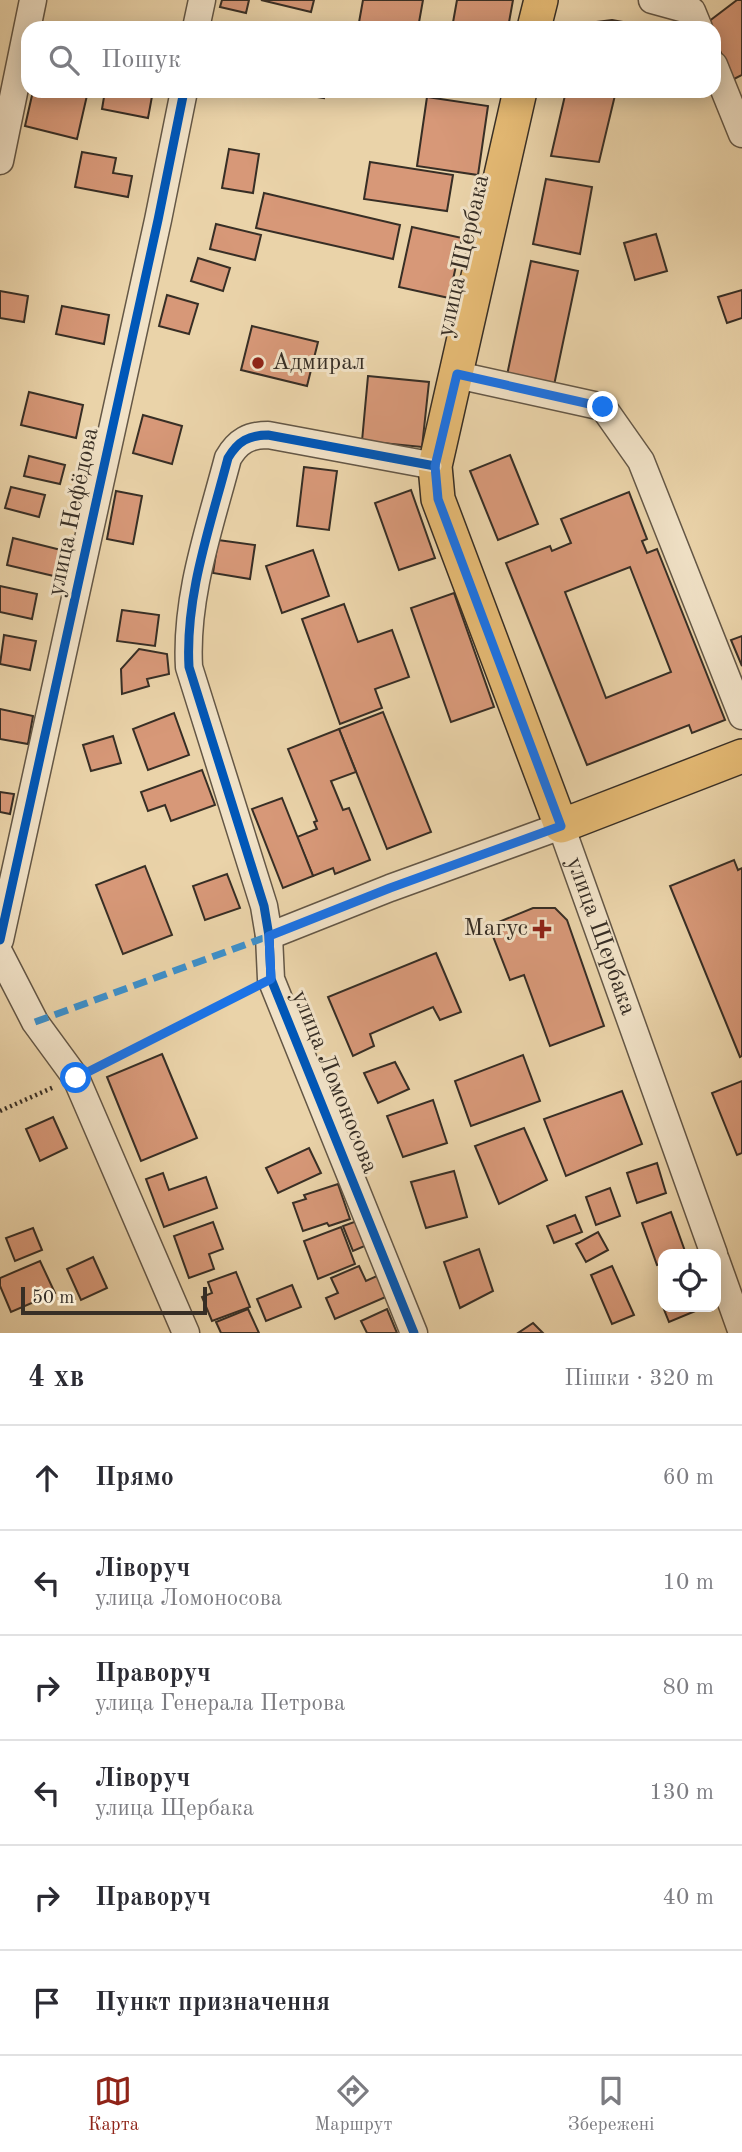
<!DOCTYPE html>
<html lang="uk">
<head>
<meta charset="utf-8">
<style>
	:root { --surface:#fff; --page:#f7f7f7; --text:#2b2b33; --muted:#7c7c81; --line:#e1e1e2; --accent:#8f2418 }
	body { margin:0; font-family:"Old Standard TT",serif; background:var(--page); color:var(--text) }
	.controls { position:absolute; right:21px; bottom:21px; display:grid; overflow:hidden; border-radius:14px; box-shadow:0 4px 18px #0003 }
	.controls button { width:63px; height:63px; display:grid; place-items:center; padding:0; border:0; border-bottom:2px solid var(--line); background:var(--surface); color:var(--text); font:35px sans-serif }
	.scale { position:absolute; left:21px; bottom:18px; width:186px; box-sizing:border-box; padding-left:7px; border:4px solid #372e25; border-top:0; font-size:19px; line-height:24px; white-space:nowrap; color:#372e25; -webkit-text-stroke:5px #f1e2c7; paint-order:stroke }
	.stop { position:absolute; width:21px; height:21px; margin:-16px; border:5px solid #1a73e8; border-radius:50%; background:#fff }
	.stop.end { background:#1a73e8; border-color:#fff; box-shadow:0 2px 7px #0008 }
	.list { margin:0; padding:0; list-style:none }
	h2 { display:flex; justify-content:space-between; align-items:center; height:91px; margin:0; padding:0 28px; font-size:30px }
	h2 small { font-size:23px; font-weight:400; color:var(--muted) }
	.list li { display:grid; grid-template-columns:46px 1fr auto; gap:21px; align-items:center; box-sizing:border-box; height:105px; padding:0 28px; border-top:2px solid var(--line) }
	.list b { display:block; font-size:26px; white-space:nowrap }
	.list p { margin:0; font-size:23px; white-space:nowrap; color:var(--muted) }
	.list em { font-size:23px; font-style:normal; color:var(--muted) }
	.icon { flex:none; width:38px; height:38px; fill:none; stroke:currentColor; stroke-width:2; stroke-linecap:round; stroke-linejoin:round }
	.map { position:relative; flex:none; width:742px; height:1333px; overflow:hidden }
	.search { position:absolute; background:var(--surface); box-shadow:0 4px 18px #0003; left:21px; right:21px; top:21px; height:77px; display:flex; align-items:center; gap:18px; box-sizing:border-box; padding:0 24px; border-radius:21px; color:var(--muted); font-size:26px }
	.sheet { height:721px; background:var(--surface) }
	nav { display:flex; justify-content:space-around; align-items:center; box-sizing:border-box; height:98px; border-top:2px solid var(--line); background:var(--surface); font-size:19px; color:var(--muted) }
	nav a { display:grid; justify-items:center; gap:4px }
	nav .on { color:var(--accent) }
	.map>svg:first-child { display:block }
	.building { fill:#d79878; stroke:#372e25; stroke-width:2; fill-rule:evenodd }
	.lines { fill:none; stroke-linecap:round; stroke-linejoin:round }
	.minor-casing { stroke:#645746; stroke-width:29 }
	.major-casing { stroke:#372e25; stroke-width:36 }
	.path { stroke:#372e25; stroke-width:4.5; stroke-dasharray:2 3.5; stroke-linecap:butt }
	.minor { stroke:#f1e2c7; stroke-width:26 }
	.major { stroke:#e5ba74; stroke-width:33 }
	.quiet { stroke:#3d90cb; stroke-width:7; stroke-dasharray:14 7; stroke-linecap:butt }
	.cycleway-casing { stroke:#f1e2c7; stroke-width:13 }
	.cycleway { stroke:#0057b8; stroke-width:9 }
	.route { stroke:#1a73e8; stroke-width:9 }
	.poi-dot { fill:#8f2418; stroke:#f1e2c7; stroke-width:2.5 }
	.labels { text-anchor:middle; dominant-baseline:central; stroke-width:6; stroke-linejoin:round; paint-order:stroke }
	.street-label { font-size:24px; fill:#372e25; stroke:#f1e2c7 }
	.poi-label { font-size:24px; fill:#372e25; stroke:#f1e2c7; text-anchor:start }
</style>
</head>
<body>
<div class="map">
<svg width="742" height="1333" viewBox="0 0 742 1333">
	<rect width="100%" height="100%" fill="#ead3a9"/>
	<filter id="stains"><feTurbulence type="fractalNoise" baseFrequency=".00286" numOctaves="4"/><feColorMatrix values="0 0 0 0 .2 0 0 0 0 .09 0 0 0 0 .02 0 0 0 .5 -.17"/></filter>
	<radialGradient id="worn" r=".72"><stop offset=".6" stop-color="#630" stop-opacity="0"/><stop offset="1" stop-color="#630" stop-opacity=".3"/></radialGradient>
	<g class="building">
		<polygon points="222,0 249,0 246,13 220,7"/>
		<polygon points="261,0 314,0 311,12"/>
		<polygon points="363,0 423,0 418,28 358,28"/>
		<polygon points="457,0 513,0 508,28 452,28"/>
		<polygon points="737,0 742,0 742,75 732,80 714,36 714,28 711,28 708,22"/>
		<polygon points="612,20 656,28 580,28 581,24"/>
		<polygon points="33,91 88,91 77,139 25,126"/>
		<polygon points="105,91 153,91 148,118 102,109"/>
		<polygon points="280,91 325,91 324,98"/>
		<polygon points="566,91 616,91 599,162 551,156"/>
		<polygon points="427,97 488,106 478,175 417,166"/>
		<polygon points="229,149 259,154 253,193 222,188"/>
		<polygon points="82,152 116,158 113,173 132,176 128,197 75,187"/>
		<polygon points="370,162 453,175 447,211 364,199"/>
		<polygon points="546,179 592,187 580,254 533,244"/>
		<polygon points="264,193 400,225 393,259 256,228"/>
		<polygon points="216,224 261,235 255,260 210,249"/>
		<polygon points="412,227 462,238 449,298 399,287"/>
		<polygon points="656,234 667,271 635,280 624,243"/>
		<polygon points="198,258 230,268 223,291 191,281"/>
		<polygon points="531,261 578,271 553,390 506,380"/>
		<polygon points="742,290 742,318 727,323 718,297"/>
		<polygon points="0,291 28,296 24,322 0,318"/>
		<polygon points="167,295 198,304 189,334 159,326"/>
		<polygon points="62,306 109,315 104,344 56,334"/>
		<polygon points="252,326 318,342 307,386 241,370"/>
		<polygon points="368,376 429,382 422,447 362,441"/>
		<polygon points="29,392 83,405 76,438 21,425"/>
		<polygon points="143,415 182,426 172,464 133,453"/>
		<polygon points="510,455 538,524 498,540 470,471"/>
		<polygon points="29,456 65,465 60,484 24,476"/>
		<polygon points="304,467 337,471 329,530 297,526"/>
		<polygon points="11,487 45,495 39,517 5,508"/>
		<polygon points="411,490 435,558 399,570 375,503"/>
		<polygon points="116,491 142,496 133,544 107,539"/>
		<path d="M629,492L647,539L642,541L647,553L657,549L725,720L692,733L689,725L587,765L506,563L550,546L552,551L571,543L561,519ZM630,567L671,672L606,698L565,592Z"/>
		<polygon points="13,538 65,551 58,577 7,565"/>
		<polygon points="218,540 255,545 250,579 213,573"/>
		<polygon points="313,550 329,596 282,613 266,566"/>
		<polygon points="0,586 37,594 32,619 0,612"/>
		<polygon points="454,593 494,707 451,722 411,608"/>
		<polygon points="344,604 358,642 392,630 409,677 375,689 382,708 340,724 302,619"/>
		<polygon points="122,610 159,615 155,646 117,641"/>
		<polygon points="4,635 36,641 30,670 0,664"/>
		<polygon points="742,636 742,666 731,640"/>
		<polygon points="139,649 167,654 169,674 147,679 149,686 122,694 121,669"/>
		<polygon points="0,709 33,716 28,744 0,739"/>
		<polygon points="383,712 431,832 387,849 339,729"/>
		<polygon points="174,713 189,755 148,770 133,729"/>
		<polygon points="339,729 356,772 331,781 343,810 349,808 370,860 335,874 333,868 313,876 297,837 317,829 314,822 317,821 288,749"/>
		<polygon points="113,736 121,763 91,771 83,745"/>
		<polygon points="202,770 215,805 171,821 165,805 148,811 141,792"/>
		<polygon points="0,792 14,794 10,814 0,812"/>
		<polygon points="282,798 313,876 283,888 252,809"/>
		<polygon points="734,860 738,870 742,868 742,1056 740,1057 670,886"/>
		<polygon points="145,866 172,935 123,954 96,885"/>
		<polygon points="227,874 240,908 205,920 193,886"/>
		<polygon points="533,908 555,908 567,920 604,1026 550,1046 524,975 510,980 489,926"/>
		<polygon points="436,953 461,1012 440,1020 433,1007 370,1034 374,1046 353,1056 328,997"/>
		<polygon points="162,1054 197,1138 141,1161 107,1077"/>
		<polygon points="523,1055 540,1101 471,1126 455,1081"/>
		<polygon points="395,1062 409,1089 378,1103 364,1073"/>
		<polygon points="742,1081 742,1153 737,1155 712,1093"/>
		<polygon points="622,1091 642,1144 566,1176 544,1119"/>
		<polygon points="433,1100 447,1143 403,1157 387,1116"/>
		<polygon points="53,1117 67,1148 40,1161 26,1129"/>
		<polygon points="524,1128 547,1180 499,1204 475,1146"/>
		<polygon points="309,1148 321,1173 278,1193 266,1168"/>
		<polygon points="657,1163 666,1193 637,1203 627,1173"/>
		<polygon points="454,1171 467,1217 426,1228 411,1182"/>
		<polygon points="163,1173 169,1190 206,1177 217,1208 164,1227 146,1179"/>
		<polygon points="338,1184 350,1219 329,1226 327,1223 303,1231 293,1203 306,1199 304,1195"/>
		<polygon points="610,1188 620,1216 596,1225 586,1197"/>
		<polygon points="671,1212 686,1254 663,1254 663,1263 657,1265 642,1223"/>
		<polygon points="575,1215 582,1232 554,1243 547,1226"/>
		<polygon points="357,1221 367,1245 353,1251 343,1226"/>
		<polygon points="213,1222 223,1249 209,1254 214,1269 189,1278 174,1236"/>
		<polygon points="341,1227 355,1264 318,1279 304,1241"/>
		<polygon points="33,1228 42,1250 15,1261 6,1238"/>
		<polygon points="598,1232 608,1250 586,1262 576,1244"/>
		<polygon points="479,1249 493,1291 460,1308 444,1262"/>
		<polygon points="93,1257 107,1288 81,1300 67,1269"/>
		<polygon points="40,1261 55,1293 11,1312 0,1286 0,1278"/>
		<polygon points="359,1266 366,1281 379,1275 388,1296 335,1319 326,1298 338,1293 331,1278"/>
		<polygon points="612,1266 634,1315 612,1324 591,1275"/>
		<polygon points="236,1272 250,1307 212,1321 202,1297 212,1293 208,1282"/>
		<polygon points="292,1285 301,1307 266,1321 257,1299"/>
		<polygon points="663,1307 705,1307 669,1322"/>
		<polygon points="248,1309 259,1333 221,1333 216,1322"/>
		<polygon points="387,1309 397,1333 367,1333 361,1321"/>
		<polygon points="533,1323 543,1333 518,1333"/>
	</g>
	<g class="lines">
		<g class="minor-casing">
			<g id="minor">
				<polyline points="652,0 692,11 699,28"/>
				<polyline points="196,28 202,0"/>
				<polyline points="714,65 742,134"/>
				<polyline points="0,161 33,0"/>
				<polyline points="457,375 603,407 641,461 742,716"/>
				<path id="s1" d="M269,936L390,888L561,826L714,1254"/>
				<polyline points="0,940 158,220 184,91"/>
				<polyline points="0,954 35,1022 76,1078 186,1333"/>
				<polyline points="716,1260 742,1333"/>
				<path d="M414,1333L271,979L269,936L264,906L189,667C185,596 210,527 228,458C238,441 249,435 268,435L435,466"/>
			</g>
		</g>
		<g class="major-casing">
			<g id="major">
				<polyline points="534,28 541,0"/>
				<polyline points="520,91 435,466 438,499 561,826 742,756"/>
			</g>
		</g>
		<g class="path">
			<polyline points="97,1067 249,990"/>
			<polyline points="0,1111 54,1087"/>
		</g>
		<use href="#minor" class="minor"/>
		<use href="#major" class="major"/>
		<polyline class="quiet" points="35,1022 269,936"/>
		<g class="cycleway-casing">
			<g id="cycleway">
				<polyline points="0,940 158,220 184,91"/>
				<path d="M414,1333L271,979L269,936L264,906L189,667C185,596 210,527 228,458C238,441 249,435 268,435L435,466"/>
			</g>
		</g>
		<use href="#cycleway" class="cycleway"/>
	</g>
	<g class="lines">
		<polyline class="route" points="76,1078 271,979 269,936 390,888 561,826 438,499 435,466 457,374 603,407"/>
	</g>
	<g class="poi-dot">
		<circle cx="258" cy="363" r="7"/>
		<path d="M538.5 918.5h7v7h7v7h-7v7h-7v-7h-7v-7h7z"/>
	</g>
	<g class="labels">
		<g class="street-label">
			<text transform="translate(464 256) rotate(-77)">улица Щербака</text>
			<text transform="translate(74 512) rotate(-78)">улица Нефёдова</text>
			<text stroke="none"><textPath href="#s1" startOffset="429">улица Щербака</textPath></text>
			<text transform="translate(334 1082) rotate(68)">улица Ломоносова</text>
		</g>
		<g class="poi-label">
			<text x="272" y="363">Адмирал</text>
			<text x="528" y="929" text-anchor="end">Магус</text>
		</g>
	</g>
	<rect width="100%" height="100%" filter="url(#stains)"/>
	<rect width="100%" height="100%" fill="url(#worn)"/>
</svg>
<div class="controls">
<button><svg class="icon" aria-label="locate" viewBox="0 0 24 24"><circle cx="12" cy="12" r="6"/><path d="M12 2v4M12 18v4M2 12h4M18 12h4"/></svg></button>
</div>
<div class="scale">50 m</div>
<div class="stop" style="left:76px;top:1078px"></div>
<div class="stop end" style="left:603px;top:407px"></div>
<div class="search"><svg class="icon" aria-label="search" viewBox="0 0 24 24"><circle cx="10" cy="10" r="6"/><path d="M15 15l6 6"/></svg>Пошук</div>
</div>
<section class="sheet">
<h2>4 хв<small>Пішки · 320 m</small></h2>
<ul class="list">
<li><svg class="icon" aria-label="ahead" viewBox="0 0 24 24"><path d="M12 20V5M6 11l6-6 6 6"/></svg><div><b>Прямо</b></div><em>60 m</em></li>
<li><svg class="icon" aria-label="left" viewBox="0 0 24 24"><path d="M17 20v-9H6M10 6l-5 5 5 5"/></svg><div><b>Ліворуч</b><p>улица Ломоносова</p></div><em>10 m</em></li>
<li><svg class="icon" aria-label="right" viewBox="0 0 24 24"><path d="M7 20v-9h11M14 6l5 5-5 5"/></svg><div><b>Праворуч</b><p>улица Генерала Петрова</p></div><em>80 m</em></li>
<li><svg class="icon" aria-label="left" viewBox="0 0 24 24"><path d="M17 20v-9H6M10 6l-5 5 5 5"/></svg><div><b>Ліворуч</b><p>улица Щербака</p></div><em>130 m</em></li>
<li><svg class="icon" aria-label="right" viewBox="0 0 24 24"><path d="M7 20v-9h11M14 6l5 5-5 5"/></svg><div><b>Праворуч</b></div><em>40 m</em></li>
<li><svg class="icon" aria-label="arrive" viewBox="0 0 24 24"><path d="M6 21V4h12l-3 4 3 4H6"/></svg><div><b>Пункт призначення</b></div></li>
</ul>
</section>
<nav>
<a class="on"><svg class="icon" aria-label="map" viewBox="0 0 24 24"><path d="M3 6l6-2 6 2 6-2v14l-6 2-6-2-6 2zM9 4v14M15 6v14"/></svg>Карта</a>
<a><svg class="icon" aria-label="directions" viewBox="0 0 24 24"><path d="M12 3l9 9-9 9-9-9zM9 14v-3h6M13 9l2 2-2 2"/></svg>Маршрут</a>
<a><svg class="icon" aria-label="saved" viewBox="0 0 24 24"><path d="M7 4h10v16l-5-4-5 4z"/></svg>Збережені</a>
</nav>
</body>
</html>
